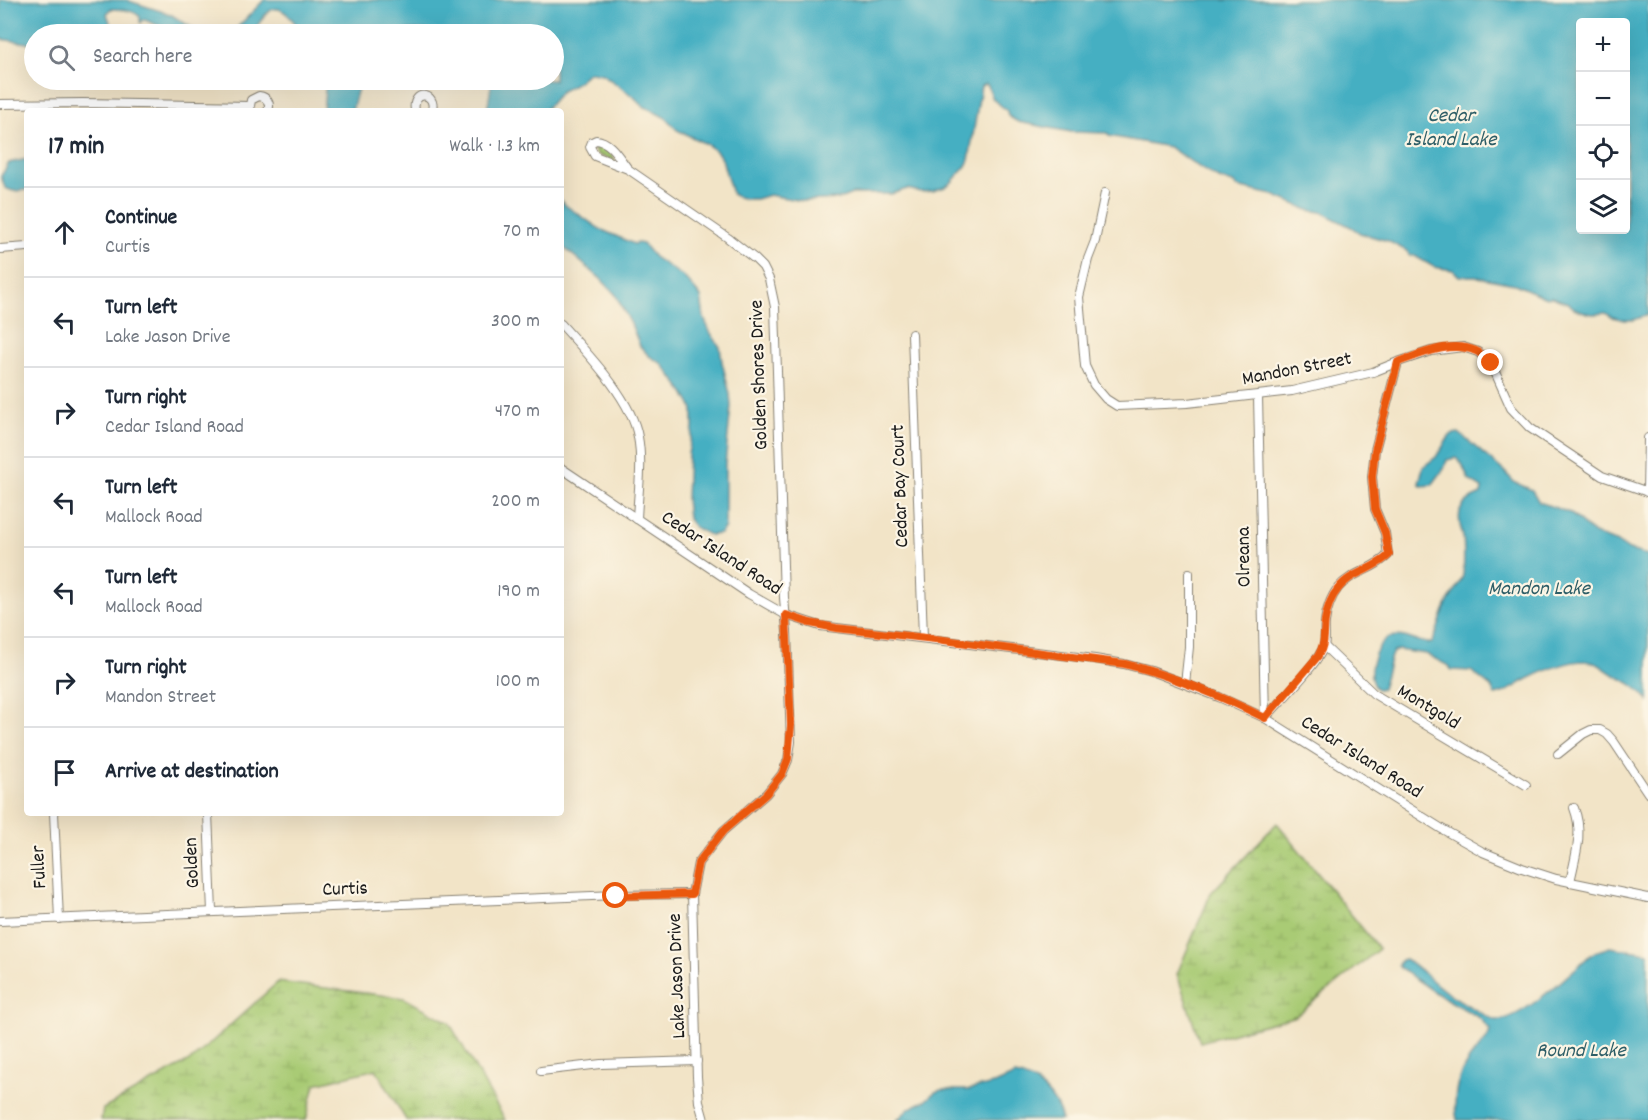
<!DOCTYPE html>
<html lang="en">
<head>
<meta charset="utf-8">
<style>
	:root { --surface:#fff; --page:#f6f6f7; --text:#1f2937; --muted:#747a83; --line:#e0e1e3 }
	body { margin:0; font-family:Dekko,sans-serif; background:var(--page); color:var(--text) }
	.controls { position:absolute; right:18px; top:18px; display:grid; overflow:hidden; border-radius:6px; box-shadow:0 6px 24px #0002 }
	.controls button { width:54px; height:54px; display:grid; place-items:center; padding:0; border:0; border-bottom:2px solid var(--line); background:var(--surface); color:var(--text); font:30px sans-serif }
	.stop { position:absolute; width:18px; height:18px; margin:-14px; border:4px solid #ea580c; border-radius:50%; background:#fff }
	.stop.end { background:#ea580c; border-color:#fff; box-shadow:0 2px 6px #0008 }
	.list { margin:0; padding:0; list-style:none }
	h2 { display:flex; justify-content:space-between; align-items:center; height:78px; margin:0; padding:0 24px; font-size:26px }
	h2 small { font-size:20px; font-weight:400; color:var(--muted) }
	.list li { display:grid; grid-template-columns:39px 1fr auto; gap:18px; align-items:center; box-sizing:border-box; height:90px; padding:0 24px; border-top:2px solid var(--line) }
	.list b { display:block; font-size:22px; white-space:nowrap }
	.list p { margin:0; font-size:20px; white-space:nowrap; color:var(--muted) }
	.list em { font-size:20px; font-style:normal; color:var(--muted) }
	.icon { flex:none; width:33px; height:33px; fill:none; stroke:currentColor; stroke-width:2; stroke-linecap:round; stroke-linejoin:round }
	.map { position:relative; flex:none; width:1648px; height:1120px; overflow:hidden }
	.search { position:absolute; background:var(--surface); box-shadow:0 6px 24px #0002; left:24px; top:24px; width:540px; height:66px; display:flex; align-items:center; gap:15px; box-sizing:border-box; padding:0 21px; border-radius:33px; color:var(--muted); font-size:22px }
	.panel { position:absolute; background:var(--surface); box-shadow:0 6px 24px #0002; left:24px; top:108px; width:540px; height:708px; border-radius:6px }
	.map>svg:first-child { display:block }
	.grass { fill:url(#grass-tufts); stroke:#627448; stroke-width:1.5 }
	.wetland { fill:url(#wetland-marsh); stroke:#627448; stroke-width:1.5 }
	.water { fill:#44afc2; stroke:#30666f; stroke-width:1.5; fill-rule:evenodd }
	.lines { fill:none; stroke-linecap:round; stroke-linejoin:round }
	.minor-casing { stroke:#878072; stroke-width:10 }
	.minor { stroke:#fff; stroke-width:8 }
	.route { stroke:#ea580c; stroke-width:8 }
	.labels { text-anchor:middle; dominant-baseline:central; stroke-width:4.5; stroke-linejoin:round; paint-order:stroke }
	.street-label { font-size:20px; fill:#1c1c1c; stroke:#fcf5e5 }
	.water-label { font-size:21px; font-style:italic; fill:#2e5e67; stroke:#fcf5e5 }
</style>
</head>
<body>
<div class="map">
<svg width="1648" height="1120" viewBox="0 0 1648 1120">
	<defs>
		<pattern id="grass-tufts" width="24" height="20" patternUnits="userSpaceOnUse" patternTransform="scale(1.5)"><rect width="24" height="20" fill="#a9cb74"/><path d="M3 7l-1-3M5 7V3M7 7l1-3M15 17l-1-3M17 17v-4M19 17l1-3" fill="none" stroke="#91ae64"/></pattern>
		<pattern id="wetland-marsh" width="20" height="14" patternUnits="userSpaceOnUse" patternTransform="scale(1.5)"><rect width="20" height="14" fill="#a9cb74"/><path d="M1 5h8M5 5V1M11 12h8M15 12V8" fill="none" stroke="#91ae64"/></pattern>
	</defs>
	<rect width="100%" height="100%" fill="#fcf5e5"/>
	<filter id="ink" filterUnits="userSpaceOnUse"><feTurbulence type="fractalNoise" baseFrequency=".0167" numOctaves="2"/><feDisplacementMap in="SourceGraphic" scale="12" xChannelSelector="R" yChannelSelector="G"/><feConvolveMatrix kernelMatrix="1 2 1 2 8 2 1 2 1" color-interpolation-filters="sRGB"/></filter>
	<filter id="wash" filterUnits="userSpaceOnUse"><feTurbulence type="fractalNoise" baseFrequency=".008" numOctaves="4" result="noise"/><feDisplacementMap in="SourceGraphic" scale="24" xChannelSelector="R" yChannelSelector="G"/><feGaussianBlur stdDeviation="1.35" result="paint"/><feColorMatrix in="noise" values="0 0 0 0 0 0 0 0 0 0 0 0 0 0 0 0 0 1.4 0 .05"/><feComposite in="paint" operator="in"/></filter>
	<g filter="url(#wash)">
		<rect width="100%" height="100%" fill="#f2e4c7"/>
		<polygon class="grass" points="597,143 607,148 616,161 598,155 594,149 595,144"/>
		<g class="wetland">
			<polygon points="1277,823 1379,949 1296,1016 1200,1042 1177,974 1211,893"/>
			<polygon points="278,982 404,998 449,1022 505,1120 406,1120 376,1069 315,1084 306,1120 101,1120 103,1109 193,1059"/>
		</g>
		<g class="water">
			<path d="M0,0H126L170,14L202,34H179L145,20H143L141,23L140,22V17C134,10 119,9 110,9L107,14L111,25V34H34V46L27,43L0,39Z"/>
			<path d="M264,0H1648V315L1633,320H1625L1612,317L1606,313L1593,314L1587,313L1574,308L1568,303L1552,297L1546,298L1515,284L1482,278L1476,276H1459L1453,270L1434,267L1413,255H1409L1407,251L1388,241L1360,233L1351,227L1321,212L1308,210L1273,195L1237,187L1233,183L1219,179L1202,169L1169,147L1109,136L1107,133L1071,132L1018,122L1008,116L1007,111L993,99L988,86L986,84L981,86L969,160L966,166L952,182L945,187L933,191L921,192L907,189L891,194H852L839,199L803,201L769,195L756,199H745L735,196L732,194L722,159L717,152L706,144L677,130L666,118L643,106L634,97L602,74L591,72L588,73L576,83L561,91L544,111H487L492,80H554V34H446C436,30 405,27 395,34H303C297,26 282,1 270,11C262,16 257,28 251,34H231ZM1580,22H1626V230H1580Z"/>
			<polygon points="326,80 360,80 352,111 323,111"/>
			<polygon points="27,159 27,190 13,191 5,188 1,176 9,163"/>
			<polygon points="561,200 565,205 600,229 634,244 638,243 643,244 654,257 684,277 698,293 701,297 704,318 710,332 720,347 722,362 730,394 731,406 725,465 725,527 720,534 710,535 699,530 694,527 688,519 686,499 688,454 693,428 693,410 690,403 680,387 666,369 661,363 649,356 640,346 631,324 615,294 601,279 561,245"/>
			<path d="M1459,433L1505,472L1514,482L1532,490L1539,502L1570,513L1594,534L1620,544L1629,550L1648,555V701C1640,688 1625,680 1611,673C1606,670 1601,665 1595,663C1577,656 1544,671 1528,679C1516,685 1508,693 1495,695L1491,687L1471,671L1452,670L1447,665L1426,654L1398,650L1393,652L1391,656L1382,689H1377C1363,679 1375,642 1390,637C1404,633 1418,644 1432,643C1438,632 1440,619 1445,608C1450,596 1460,587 1463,575C1464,568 1464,543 1463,537C1456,514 1457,503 1481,494L1482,488L1469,480L1462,464L1456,458L1447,460L1444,469L1432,485L1421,486L1419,483L1423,467L1436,457L1449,437L1452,434Z"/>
			<path d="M1610,947L1648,953V1120H1457C1452,1095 1458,1072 1474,1053C1480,1046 1489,1039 1490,1030L1480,1018L1436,993L1400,968L1398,965L1401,960L1405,959C1419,967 1431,981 1445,991C1453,996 1490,1020 1497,1020C1520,1021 1571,973 1588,957L1595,952Z"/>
			<path d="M1015,1075C1038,1079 1056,1097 1062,1120H897L910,1108L926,1100L935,1092L942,1090H969L997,1083Z"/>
		</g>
	</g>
	<g filter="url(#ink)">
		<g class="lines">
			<g class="minor-casing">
				<g id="minor">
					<polyline points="0,104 83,103 250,106"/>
					<path d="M251,111L250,106L251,100L259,96C267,97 271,103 268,111"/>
					<path d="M415,111C411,90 437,91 432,111"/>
					<path d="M596,140C611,141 619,158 628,169L595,156L590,147L592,142Z"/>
					<polyline points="628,169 728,238 755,259 763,267 769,279 775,307 784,598 787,631 791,742 788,760 782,774 766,794 723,831 698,863 692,894 697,1077 699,1102 704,1120"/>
					<polyline points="1105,193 1095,241 1088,259 1079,297 1085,366 1094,385 1106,399 1117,406 1187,403 1292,391 1373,372 1398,362 1431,351 1463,347 1478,352 1491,363 1511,408 1530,428 1602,476 1648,492"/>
					<polyline points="0,249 27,247"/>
					<path d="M561,324C586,352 632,399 638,437C643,463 638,492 637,519"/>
					<polyline points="912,334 923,637"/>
					<polyline points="1258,396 1265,718"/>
					<polyline points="561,468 749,594 786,615 820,626 1095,659 1124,664 1151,671 1219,697 1265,718 1442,829 1483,852 1522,868 1556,879 1648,898"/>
					<polyline points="1647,492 1648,438"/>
					<polyline points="1324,646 1374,694 1526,785"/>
					<polyline points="1185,684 1189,647 1189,573"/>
					<path d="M1265,718C1279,703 1319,662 1324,646C1326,639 1324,630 1325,622C1326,611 1331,597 1338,588C1351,572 1374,570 1388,555L1385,533L1375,509L1372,477L1375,450L1398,362"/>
					<polyline points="1558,754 1583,734 1591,730 1600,730 1607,734 1614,742 1648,793"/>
					<polyline points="54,813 59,919"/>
					<polyline points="208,813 212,912"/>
					<path d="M1570,882C1575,857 1584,833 1574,808"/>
					<polyline points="0,921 616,895 692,894"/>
					<polyline points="541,1071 601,1064 697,1061"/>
				</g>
			</g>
			<use href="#minor" class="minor"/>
		</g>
	</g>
	<g class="lines" filter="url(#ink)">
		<path class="route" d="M616,896L692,894L698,863L723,831L766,794L782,774L788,759L791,725L786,615L810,623L836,628L944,640L1125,664C1170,675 1224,697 1265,718L1318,656C1326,643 1323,634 1325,620C1327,609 1331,597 1338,589C1350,572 1374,570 1389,555L1385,533L1375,509L1372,477L1375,450L1398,362C1421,354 1451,340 1476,351C1482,354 1486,359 1491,363"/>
	</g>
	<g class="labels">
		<g class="street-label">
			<text transform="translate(1297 370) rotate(-11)">Mandon Street</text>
			<text transform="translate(760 375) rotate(-92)">Golden Shores Drive</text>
			<text transform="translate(901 486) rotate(-92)">Cedar Bay Court</text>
			<text transform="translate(721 554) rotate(33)">Cedar Island Road</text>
			<text transform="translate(1245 557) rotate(-91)">Olreana</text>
			<text transform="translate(1428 708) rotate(31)">Montgold</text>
			<text transform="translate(1361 758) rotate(32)">Cedar Island Road</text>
			<text transform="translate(193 863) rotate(-93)">Golden</text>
			<text transform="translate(40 867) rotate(-93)">Fuller</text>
			<text transform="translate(345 890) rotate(-2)">Curtis</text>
			<text transform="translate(678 976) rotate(-92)">Lake Jason Drive</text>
		</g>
		<g class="water-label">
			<text x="1451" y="117">Cedar<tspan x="1451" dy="24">Island Lake</tspan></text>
			<text x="1539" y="590">Mandon Lake</text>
			<text x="1581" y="1052">Round Lake</text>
		</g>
	</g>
</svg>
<div class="controls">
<button>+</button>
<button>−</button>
<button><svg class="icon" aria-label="locate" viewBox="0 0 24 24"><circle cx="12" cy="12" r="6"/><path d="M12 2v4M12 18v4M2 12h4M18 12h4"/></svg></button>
<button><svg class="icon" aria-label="layers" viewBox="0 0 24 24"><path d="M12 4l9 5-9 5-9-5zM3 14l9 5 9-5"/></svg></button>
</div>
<div class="stop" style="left:616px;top:896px"></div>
<div class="stop end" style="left:1491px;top:363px"></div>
<div class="search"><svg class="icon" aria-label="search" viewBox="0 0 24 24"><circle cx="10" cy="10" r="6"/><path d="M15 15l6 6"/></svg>Search here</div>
<section class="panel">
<h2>17 min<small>Walk · 1.3 km</small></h2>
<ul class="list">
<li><svg class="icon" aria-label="ahead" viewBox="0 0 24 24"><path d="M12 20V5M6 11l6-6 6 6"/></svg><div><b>Continue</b><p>Curtis</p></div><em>70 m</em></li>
<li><svg class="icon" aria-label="left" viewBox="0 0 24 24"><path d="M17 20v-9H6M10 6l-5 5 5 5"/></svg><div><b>Turn left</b><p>Lake Jason Drive</p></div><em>300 m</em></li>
<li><svg class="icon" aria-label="right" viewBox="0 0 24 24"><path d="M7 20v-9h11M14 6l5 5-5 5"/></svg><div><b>Turn right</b><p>Cedar Island Road</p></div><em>470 m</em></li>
<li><svg class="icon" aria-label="left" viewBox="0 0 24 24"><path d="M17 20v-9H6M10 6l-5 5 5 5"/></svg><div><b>Turn left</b><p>Mallock Road</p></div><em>200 m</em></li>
<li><svg class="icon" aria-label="left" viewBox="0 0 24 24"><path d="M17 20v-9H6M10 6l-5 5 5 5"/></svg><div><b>Turn left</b><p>Mallock Road</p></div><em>190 m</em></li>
<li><svg class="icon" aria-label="right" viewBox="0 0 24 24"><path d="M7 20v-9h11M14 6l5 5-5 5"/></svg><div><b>Turn right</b><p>Mandon Street</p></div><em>100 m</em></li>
<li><svg class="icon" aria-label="arrive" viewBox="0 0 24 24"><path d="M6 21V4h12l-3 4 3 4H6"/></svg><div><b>Arrive at destination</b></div></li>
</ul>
</section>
</div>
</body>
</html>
